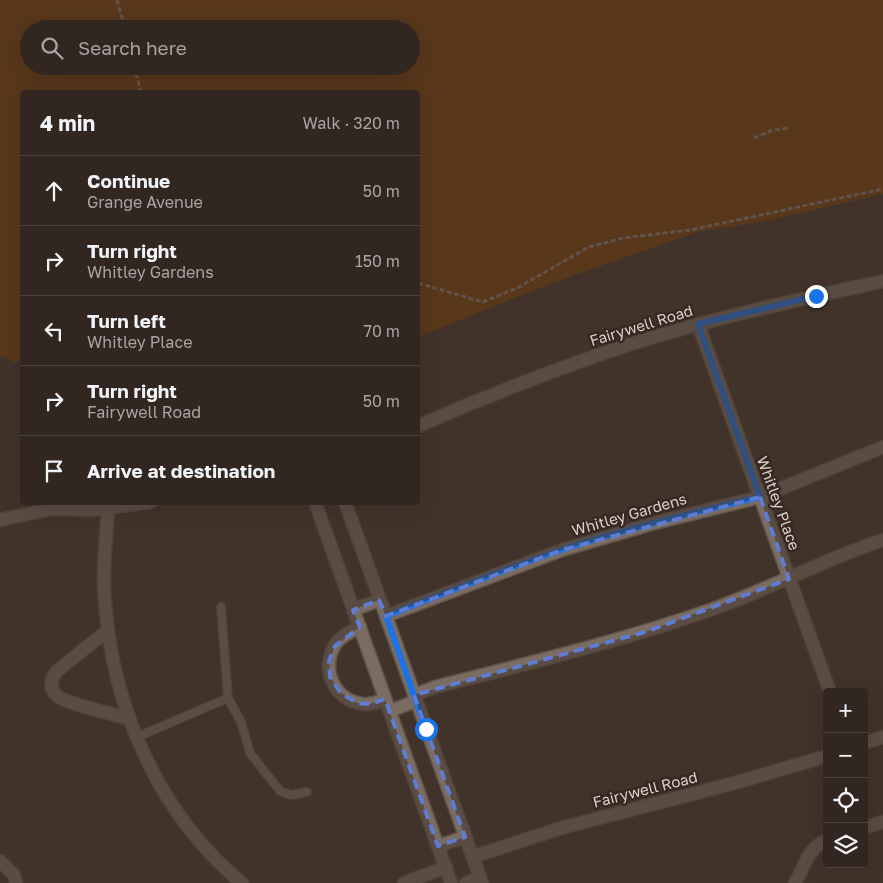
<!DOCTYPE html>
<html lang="en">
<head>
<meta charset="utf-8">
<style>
	:root { --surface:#312620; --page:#3d322d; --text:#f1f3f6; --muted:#a8a5a5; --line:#4c433e }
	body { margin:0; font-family:"Golos Text",sans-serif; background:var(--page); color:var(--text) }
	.controls { position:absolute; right:15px; bottom:15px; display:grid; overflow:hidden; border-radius:5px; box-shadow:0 5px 20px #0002 }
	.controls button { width:45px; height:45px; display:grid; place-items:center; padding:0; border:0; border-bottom:1px solid var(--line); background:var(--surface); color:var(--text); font:25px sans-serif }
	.stop { position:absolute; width:15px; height:15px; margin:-11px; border:4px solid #1a73e8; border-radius:50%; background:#fff }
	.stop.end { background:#1a73e8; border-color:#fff; box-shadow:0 1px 5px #0008 }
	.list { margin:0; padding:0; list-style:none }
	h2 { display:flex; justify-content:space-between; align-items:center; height:65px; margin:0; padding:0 20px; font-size:21px }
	h2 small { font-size:16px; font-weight:400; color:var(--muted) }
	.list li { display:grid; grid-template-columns:32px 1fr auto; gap:15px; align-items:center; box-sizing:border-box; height:70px; padding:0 20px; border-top:1px solid var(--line) }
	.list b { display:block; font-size:19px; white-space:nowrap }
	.list p { margin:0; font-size:16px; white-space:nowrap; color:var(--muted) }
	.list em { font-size:16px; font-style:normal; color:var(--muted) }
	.icon { flex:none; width:28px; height:28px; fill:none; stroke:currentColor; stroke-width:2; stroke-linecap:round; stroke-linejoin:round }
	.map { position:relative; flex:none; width:883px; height:883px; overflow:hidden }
	.search { position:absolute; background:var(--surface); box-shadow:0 5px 20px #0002; left:20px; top:20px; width:400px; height:55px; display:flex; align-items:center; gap:12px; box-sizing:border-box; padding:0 18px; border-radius:28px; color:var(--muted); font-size:19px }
	.panel { position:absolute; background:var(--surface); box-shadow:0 5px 20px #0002; left:20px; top:90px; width:400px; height:415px; border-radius:5px }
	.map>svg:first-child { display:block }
	.green { fill:#733c0b; fill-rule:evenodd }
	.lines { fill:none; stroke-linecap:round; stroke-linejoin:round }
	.lane-casing { stroke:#5d524a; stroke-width:10 }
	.street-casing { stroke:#5d524a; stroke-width:15 }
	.path { stroke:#877b74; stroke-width:3; stroke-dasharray:5 2.5; stroke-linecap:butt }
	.lane { stroke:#7b6c62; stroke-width:8 }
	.street { stroke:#7b6c62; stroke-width:12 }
	.route { stroke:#1a73e8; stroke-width:6 }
	.marked { fill:none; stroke:#5f7cd4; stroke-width:4; stroke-dasharray:10 6; stroke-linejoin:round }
	.labels { text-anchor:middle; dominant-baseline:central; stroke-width:5; stroke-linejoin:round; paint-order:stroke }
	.street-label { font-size:15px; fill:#dad1cc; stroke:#372921 }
</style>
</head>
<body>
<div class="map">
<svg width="883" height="883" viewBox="0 0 883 883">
	<rect width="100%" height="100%" fill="#41332a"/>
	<path class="green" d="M0,0H883V194L766,221L697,232L547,285L418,337V92H22V359L15,363L0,355ZM29,29H411V66H29Z"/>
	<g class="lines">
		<g class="lane-casing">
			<g id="lane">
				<polyline points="221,607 228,698 241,722 250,753 280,791 291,795 307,792"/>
				<polyline points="137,737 228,698"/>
			</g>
		</g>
		<g class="street-casing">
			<g id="street">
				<polyline points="698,324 830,692"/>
				<path d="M418,426C492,394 567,364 644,340C722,316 803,299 883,281"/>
				<polyline points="315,502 451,883"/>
				<polyline points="345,502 482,883"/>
				<path d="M108,508C106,539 102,571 105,603C113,708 159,815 242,883"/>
				<polyline points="0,520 51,509 93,510 151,502"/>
				<polyline points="353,610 379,600"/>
				<polyline points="386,616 562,550 651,524 760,497 883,447"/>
				<path d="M360,627C352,631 343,635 337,642C319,666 333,701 363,704C371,705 378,702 385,699"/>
				<path d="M108,630L57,671C50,679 49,688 57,696C67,704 114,714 130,719"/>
				<path d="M414,695L435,687C529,663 622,641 713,609C771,588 825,559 883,540"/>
				<polyline points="390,711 416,701"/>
				<polyline points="864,743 883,737"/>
				<polyline points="864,828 883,822"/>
				<polyline points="438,846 465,837"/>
				<polyline points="472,857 561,828 731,784 827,756"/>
				<polyline points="0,861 14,875 16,883"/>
				<polyline points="404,883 446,867"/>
				<polyline points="466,883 480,878"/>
				<path d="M795,883C805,866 807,849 827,840"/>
			</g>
		</g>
		<g class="path">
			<polyline points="117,0 125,29"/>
			<polyline points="134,66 141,92"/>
			<polyline points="754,138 773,130 789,128"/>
			<polyline points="418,283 483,302 519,287 589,247 623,238 690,230 883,189"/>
		</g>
		<use href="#lane" class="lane"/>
		<use href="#street" class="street"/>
	</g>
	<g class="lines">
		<path class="route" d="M426,729L386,616C445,593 504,569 564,549C629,528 694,512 760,497L698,324L816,296"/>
	</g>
	<path d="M0 0H883V883H0ZM760,497L789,579L645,632L414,695L465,837L438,846L385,699L370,704L357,703L341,693L330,677L329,661L335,646L360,627L353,610L379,600L386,616L562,550Z" fill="#41332a" fill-opacity=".55" fill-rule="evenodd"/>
	<path class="marked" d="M760,497L789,579L645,632L414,695L465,837L438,846L385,699L370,704L357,703L341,693L330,677L329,661L335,646L360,627L353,610L379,600L386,616L562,550Z"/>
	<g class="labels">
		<g class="street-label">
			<text transform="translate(641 325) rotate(-17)">Fairywell Road</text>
			<text transform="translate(779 503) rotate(70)">Whitley Place</text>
			<text transform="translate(629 514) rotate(-16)">Whitley Gardens</text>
			<text transform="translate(645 789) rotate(-14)">Fairywell Road</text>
		</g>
	</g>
</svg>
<div class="controls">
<button>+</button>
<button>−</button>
<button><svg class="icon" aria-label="locate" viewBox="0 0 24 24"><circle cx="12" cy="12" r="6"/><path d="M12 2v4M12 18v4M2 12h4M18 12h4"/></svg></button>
<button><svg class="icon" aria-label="layers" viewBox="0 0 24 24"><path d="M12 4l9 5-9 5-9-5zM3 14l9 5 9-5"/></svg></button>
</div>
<div class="stop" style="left:426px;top:729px"></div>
<div class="stop end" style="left:816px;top:296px"></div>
<div class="search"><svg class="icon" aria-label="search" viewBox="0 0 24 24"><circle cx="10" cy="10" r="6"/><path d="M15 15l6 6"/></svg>Search here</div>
<section class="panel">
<h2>4 min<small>Walk · 320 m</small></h2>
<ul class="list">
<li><svg class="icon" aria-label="ahead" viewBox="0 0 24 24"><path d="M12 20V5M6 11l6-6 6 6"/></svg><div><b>Continue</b><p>Grange Avenue</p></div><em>50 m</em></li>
<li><svg class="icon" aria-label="right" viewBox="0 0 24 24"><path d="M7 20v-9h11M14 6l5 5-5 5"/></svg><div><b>Turn right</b><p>Whitley Gardens</p></div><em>150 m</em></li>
<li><svg class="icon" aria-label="left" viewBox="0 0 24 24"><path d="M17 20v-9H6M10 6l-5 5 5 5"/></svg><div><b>Turn left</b><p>Whitley Place</p></div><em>70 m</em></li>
<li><svg class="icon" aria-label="right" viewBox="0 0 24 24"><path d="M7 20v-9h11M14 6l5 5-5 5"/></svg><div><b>Turn right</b><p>Fairywell Road</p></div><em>50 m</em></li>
<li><svg class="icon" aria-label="arrive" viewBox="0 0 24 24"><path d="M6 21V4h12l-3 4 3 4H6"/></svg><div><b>Arrive at destination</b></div></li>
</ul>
</section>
</div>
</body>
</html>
